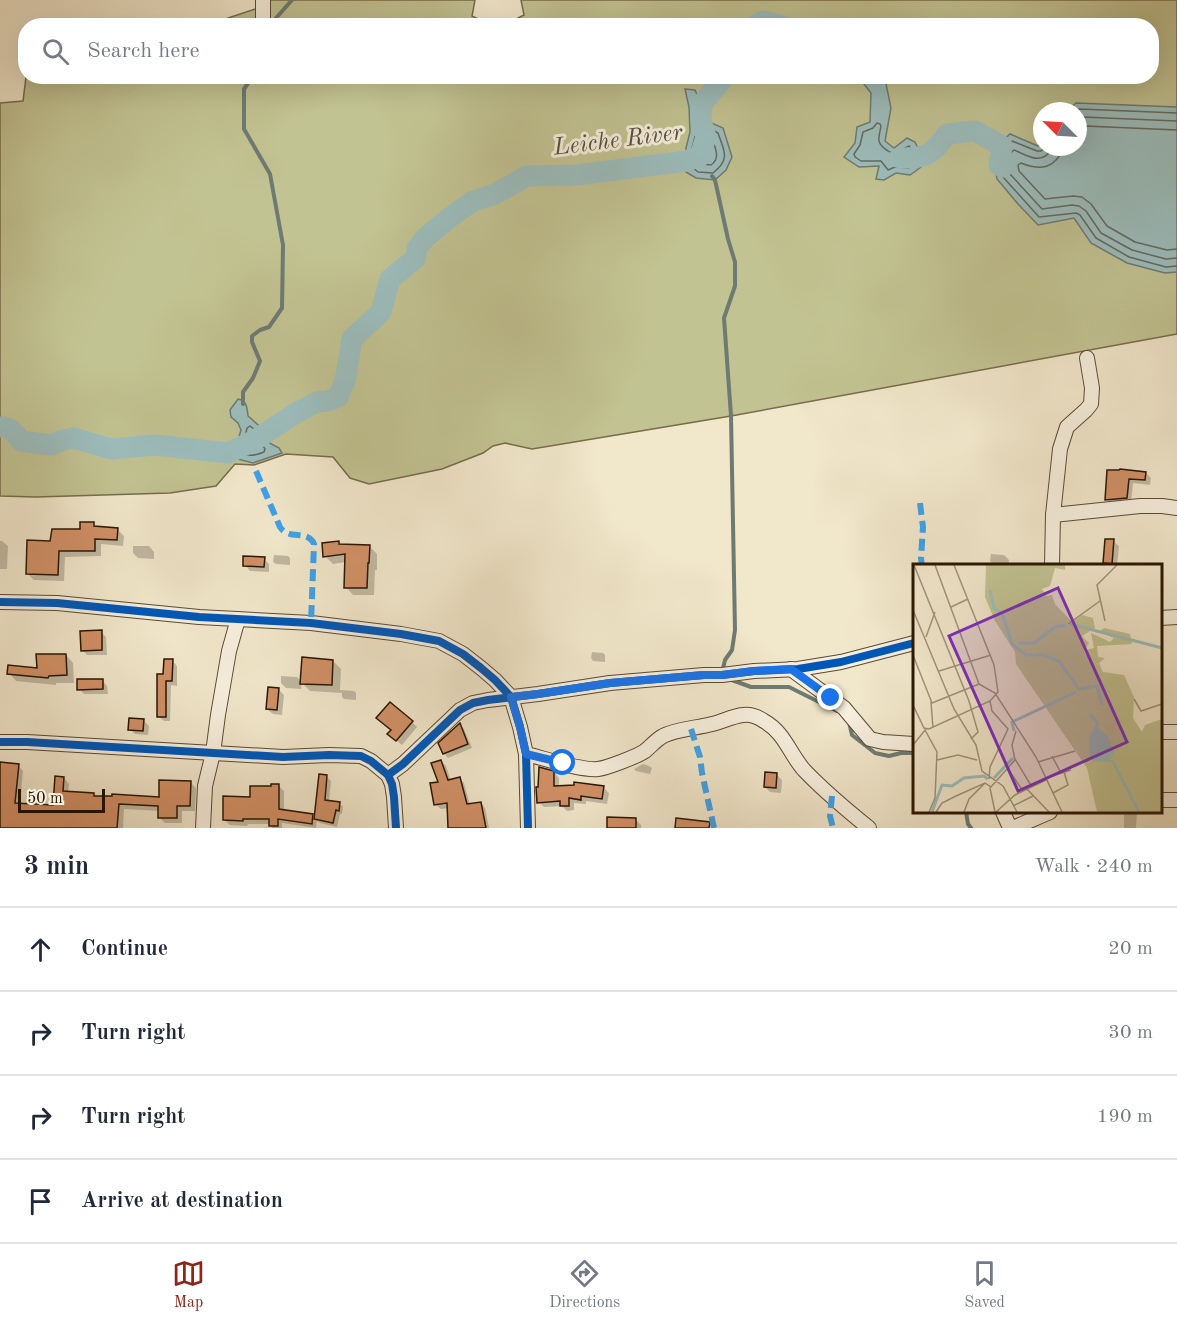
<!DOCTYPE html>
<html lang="en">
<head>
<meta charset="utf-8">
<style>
	:root { --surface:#fff; --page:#f6f6f7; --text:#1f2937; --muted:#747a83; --line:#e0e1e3; --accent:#8f2418 }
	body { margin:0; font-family:"Old Standard TT",serif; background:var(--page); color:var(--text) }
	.compass { position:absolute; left:1033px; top:102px; width:54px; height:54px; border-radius:50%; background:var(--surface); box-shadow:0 6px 24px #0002; rotate:294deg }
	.scale { position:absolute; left:18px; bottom:15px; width:87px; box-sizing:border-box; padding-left:6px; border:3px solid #2a1603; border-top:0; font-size:16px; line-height:21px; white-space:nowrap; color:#2a1603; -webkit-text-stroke:4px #f6efdd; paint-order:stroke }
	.stop { position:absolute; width:18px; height:18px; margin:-14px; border:4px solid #1a73e8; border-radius:50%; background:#fff }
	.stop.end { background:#1a73e8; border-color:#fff; box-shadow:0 2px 6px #0008 }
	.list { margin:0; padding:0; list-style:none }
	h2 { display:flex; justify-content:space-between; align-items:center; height:78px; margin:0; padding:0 24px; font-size:26px }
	h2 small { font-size:20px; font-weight:400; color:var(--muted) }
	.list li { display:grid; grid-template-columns:39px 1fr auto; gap:18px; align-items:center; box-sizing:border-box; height:84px; padding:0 24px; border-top:2px solid var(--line) }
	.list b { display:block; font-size:22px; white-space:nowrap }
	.list em { font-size:20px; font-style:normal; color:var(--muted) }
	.icon { flex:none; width:33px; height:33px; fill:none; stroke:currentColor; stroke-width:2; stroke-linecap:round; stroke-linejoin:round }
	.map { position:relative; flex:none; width:1177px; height:828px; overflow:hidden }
	.search { position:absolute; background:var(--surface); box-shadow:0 6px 24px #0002; left:18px; right:18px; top:18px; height:66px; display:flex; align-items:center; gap:15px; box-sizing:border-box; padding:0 21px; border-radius:24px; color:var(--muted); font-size:22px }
	.sheet { height:414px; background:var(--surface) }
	nav { display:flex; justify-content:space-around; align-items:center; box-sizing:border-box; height:84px; border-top:2px solid var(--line); background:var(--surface); font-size:16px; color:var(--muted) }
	nav a { display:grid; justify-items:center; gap:3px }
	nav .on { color:var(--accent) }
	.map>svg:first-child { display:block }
	.green { fill:#c2c392; stroke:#766c4a; stroke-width:1.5; fill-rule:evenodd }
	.water { fill:#9cbebe; stroke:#6e7b73; stroke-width:1.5 }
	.shadow { fill:#0003 }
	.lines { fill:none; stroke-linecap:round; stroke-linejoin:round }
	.shore { stroke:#636a60; stroke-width:1.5 }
	.stream { stroke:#6e7b73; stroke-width:4 }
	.river { stroke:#9cbebe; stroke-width:21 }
	.building { fill:#d19066; stroke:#2a1603; stroke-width:1.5 }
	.minor-casing { stroke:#5c4a35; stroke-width:16 }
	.minor { stroke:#f6efdd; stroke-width:14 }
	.quiet { stroke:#3ea2e9; stroke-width:6; stroke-dasharray:12 6; stroke-linecap:butt }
	.cycleway-casing { stroke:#f6efdd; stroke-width:11 }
	.cycleway { stroke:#0057b8; stroke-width:8 }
	.route { stroke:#1a73e8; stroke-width:8 }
	.labels { text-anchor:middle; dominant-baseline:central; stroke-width:6; stroke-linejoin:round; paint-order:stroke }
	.water-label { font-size:24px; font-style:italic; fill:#525144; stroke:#f6efdd }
	.inset-river { fill:none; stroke:#9cbebe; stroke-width:3 }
	.inset-road { fill:none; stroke:#a1937b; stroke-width:1.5 }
	.view { fill:#7b2cbf; fill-opacity:0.15; stroke:#7b2cbf; stroke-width:3 }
	.inset-edge { fill:none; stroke:#2a1603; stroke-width:3 }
</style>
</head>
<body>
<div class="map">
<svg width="1177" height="828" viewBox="0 0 1177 828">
	<rect width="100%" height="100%" fill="#f1e7cb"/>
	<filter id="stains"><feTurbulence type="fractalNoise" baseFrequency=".00333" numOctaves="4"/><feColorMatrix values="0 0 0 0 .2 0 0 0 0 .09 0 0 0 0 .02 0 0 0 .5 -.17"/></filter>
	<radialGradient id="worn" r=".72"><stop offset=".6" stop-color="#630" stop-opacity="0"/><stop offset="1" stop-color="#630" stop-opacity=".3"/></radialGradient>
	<path class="green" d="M256,0H475L472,16C494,28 502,27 524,15L521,0H1177V334L731,416L532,449L505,443L493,446L483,453L442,469L369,484L350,478L333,457L286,454L254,465L235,464L216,486L170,493L36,497L0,496V103L23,101L26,77L1152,76V26L207,25L258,8ZM1042,111H1078V147H1042Z"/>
	<g class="water">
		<polygon points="864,77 893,77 891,80 885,79 891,108 885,141 894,148 907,138 915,142 921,154 935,157 910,175 896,173 884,180 876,179 879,166 859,167 844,157 855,143 857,127 870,122 871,93 864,84"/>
		<polygon points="685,89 695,90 709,122 723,128 732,157 726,170 715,180 696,178 686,172 686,148 690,132 689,107"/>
		<polygon points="1076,103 1177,107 1177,272 1165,273 1127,263 1091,243 1074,218 1038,225 1018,204 997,179 993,150 1010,134 1038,146 1042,141 1042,147 1078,147 1078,111 1067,111"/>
		<path d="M238,399C247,401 247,407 248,416L266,432V441L279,448L282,453L253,463L214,453L215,448L231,446L238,440L241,430L238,423L231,417L230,410Z"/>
	</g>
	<g class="shadow">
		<polygon points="1108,471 1146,473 1151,478 1150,485 1133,483 1131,503 1112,504 1107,499"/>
		<polygon points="93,524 98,528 117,529 124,536 123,546 101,544 101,556 65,557 64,581 34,580 27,573 52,543"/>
		<polygon points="0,541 2,541 8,546 7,569 0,569"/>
		<polygon points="1113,541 1119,546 1117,566 1107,566 1105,563"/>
		<polygon points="338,543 341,545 369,546 377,554 377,570 375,570 374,595 353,595 346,587 346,562 333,564 325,556"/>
		<polygon points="133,546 149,546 154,552 154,559 138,558 133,553"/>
		<polygon points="991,554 1004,555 1009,560 1008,566 994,566 990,561"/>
		<polygon points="274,555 288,556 290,558 290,565 276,564 273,562"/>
		<polygon points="264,559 269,564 269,572 250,571 245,565"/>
		<polygon points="101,632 106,637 107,655 87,655 82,650"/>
		<polygon points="592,652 603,653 605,655 605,662 593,661 591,658"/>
		<polygon points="66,655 73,663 74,683 56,683 56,685 16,681 9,673 38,670"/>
		<polygon points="172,660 177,666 177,686 171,685 170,721 164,721 158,716 164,676"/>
		<polygon points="333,661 341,669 340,690 354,691 356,693 356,700 344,699 342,697 342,693 310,691 302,683 301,689 286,688 281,683 281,676 297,677 302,683"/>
		<polygon points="102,680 107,686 108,694 84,694 79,689"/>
		<polygon points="279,690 284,695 282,715 273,714 267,709"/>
		<polygon points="143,720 149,726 148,735 135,734 130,729"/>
		<polygon points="412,722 417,727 402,745 395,739 392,731"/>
		<polygon points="460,725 464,729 472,748 448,758 444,753"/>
		<polygon points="441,761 446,766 451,781 460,779 464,783 470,805 481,803 485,808 489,828 450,828 449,808 441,809 436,805 440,783"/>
		<polygon points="0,763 18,765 23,771 20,805 54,807 64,778 69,784 68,793 94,795 96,797 160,798 190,782 196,788 195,811 182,811 182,823 165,823 160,818 160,811 124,809 123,828 0,828"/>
		<polygon points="643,764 649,766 652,768 650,774 636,771 634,769"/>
		<polygon points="554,772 559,778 559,787 603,787 609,793 607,804 586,801 586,804 574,803 574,810 567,811 562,806 544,807 539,802"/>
		<polygon points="777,775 782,780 781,793 770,792 765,787"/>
		<polygon points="326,776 331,781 329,802 339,803 343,807 342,814 340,814 337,827 320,823 317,821 316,828 282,823 282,828 272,828 270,824 248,824 247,826 230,825 224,820 252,798 279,786 284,791 284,811 312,815 315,819"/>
		<polygon points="1124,812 1137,812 1136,828 1124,828"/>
		<polygon points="635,819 641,825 641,828 608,828"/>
	</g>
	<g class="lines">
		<g class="shore">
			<polyline points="1076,111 1079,109 1177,113"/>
			<path d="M698,117L701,118L705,126L718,133C724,151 731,159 713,173L698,172L692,167V148L696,133V119Z"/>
			<polyline points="1078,119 1082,117 1177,121"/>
			<path d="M877,123L880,124L881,126C879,138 875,143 888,151C891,153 893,154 897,153C902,151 905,147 909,146L918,159L917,162L909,168L895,167L888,170L881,161H861L855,157L854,154L860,145L863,132L873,128Z"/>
			<polyline points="1078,131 1085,126 1177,130"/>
			<path d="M704,135L712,138C715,148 721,158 711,165L702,164L700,162L699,149Z"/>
			<polyline points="1045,147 1041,151 1037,151 1012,141 1000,153 1003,177 1039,217 1076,213 1080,215 1096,238 1129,257 1166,267 1177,266"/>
			<path d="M1054,147C1041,166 1031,157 1014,150L1008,155L1010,174L1042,209L1072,205L1079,206L1086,211L1101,233L1132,250L1166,259L1177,258"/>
			<path d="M1064,147C1055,169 1041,171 1021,163L1018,165L1019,171L1045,199L1073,196L1082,197L1091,204L1107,226L1135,242L1167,250L1177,249"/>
			<path d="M250,426C262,434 257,440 265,449L264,452C255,456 245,457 237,450L244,442L247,428Z"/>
		</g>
		<g class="stream">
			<polyline points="269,26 292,0"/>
			<polyline points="712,176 715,180 728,239 735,262 735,286 724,318 731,416 735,630 732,650 725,660 722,673"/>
			<polyline points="243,404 243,392 253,378 260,361 252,342 252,336 260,330 269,327 282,308 283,245 270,174 244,129 244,89 253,76"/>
			<polyline points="729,679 751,687 789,687 837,711"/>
			<polyline points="849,722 852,735 875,753 889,756 901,753 914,753"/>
			<polyline points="966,812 968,824 971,828"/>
		</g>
		<g class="river">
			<polyline points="754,26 763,21 783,26"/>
			<path d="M899,158C924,159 933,155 947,134L975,131L1002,146L999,165L1003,167"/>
			<path d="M0,427C10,426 15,433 21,441L51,445L63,440L74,438L111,449L155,445L228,453L255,440L296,413L317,402L328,401L338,397L345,381L352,339L381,312L390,279L416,258L417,248L425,238L449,218L473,201L493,195L527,176L577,175L686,161L700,156L706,137L701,121L702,104L725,76"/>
		</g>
	</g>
	<g class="building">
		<polygon points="1120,469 1146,472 1145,480 1129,479 1127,498 1105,500 1107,470 1119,470"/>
		<polygon points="80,522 94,522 94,526 118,528 117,540 95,539 95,551 59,551 58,575 26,574 27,540 50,541 52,529 80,529"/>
		<polygon points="1105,539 1114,539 1112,564 1103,563"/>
		<polygon points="339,541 339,544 370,545 369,563 368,563 367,588 344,588 345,554 323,557 322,543"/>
		<polygon points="243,556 265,557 264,567 243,566"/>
		<polygon points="102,630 102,650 81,651 80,631"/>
		<polygon points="36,654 66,654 67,675 49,676 48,678 7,674 8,665 37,668"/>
		<polygon points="302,657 333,660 332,685 300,684"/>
		<polygon points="164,659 173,659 172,681 166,681 166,717 157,717 157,674 163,674"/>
		<polygon points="77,679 103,679 103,689 77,690"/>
		<polygon points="268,687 279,688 277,710 266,709"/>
		<polygon points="390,702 413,721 396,741 387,734 391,730 376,718"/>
		<polygon points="129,718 144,719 143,731 128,730"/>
		<polygon points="460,723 468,744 443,754 438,743"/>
		<polygon points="441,760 448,780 460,777 467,804 481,802 486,828 448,828 447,803 434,805 430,783 438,782 431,763"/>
		<polygon points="0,762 19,764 15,803 53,805 55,776 64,777 63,791 94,793 94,796 112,796 112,794 159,797 159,780 191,781 190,806 177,806 177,818 158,818 158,806 119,804 117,828 0,828"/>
		<polygon points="539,767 554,771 554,786 574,785 574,782 604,786 602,799 581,796 581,800 569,798 569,806 560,806 560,801 537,803 536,787 538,787"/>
		<polygon points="765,772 777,773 776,788 764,787"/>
		<polygon points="319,774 327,775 325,800 340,802 339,811 336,810 333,823 314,819"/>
		<polygon points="271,784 279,784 279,809 313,814 312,824 278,819 278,826 269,826 269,819 243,819 243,821 223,820 223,796 250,797 250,786 271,786"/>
		<polygon points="607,817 636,818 636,828 607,828"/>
		<polygon points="676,818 710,822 709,828 675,828"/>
	</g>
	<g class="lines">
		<g class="minor-casing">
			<g id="minor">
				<polyline points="263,0 263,26"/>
				<polyline points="1053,515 1140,506 1162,506 1177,508"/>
				<polyline points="1052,566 1053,515 1060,449 1067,427 1086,410 1091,404 1092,388 1087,358"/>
				<polyline points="0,602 57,603 199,617 311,623 401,634 439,641 463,654 481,668 495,680 511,697 520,727 526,754 528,828"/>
				<polyline points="1160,618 1177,617"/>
				<polyline points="791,669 844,708 870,739 883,742 914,744"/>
				<polyline points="1160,732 1177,732"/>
				<polyline points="0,742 27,742 283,757 329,755 361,756 371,761 388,775 392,784 394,797 396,828"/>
				<path d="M526,754C543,758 582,771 598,769C607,768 638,756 645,751C651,746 656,740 663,736C676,729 697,728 712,724C722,722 732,716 743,715C750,714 758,717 764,721C785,733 789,753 804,770C823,790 848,811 869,828"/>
				<polyline points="388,775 403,764 460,710 473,703 488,700 538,694 610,683 704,675 722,675 754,671 798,669 841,662 914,643"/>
				<polyline points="1160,800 1177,800"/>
				<polyline points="1003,812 1010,828"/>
				<polyline points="203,828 205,786 213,753 218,715 229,651 238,619"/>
				<polyline points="1013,828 1050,812"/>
			</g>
		</g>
		<use href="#minor" class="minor"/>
		<g class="quiet">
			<path d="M256,471L280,527C289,541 308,529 314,544L311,623"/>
			<polyline points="920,503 923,527 921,558 922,566"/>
			<polyline points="691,729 700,757 702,773 714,828"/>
			<polyline points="832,796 830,816 833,828"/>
		</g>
		<g class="cycleway-casing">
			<g id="cycleway">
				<polyline points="0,602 57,603 199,617 311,623 401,634 439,641 463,654 481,668 495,680 511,697 520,727 526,754 528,828"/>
				<polyline points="0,742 27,742 283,757 329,755 361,756 371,761 388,775 392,784 394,797 396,828"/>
				<polyline points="388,775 403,764 460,710 473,703 488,700 538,694 610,683 704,675 722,675 754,671 798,669 841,662 914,643"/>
			</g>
		</g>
		<use href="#cycleway" class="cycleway"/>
	</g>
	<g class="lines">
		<polyline class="route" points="563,763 526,754 520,727 511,697 538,694 610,683 704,675 722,675 754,671 791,669 831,698"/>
	</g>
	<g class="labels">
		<g class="water-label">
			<text transform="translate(618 141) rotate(-7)">Leiche River</text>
		</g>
	</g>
	<g transform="translate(913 564)">
		<rect width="249" height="249" fill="#f1e7cb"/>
		<path d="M73,1H152V6L142,4L137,22L129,25L133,32L139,31L142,40L159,58L169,51L180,54L182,64L169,72L176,79L171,87L174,93V86L181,84L178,69L197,78L201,74L186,68L191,64L217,70L219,80L184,82L185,93L192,94L186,99L190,108L211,111L221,133L220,154L229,168L232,161L249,155V248H184L174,204L103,100L102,88L82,57L72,33Z" fill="#c2c392"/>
		<path d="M183,163L194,171L202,189L195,198L180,197L177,193L176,173Z" fill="#9cbebe"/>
		<path class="inset-river" d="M77,26L81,44L89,49L99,80L113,91H131L146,97L166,125L184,122L189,141M157,60L249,84M106,79H121L142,63L153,61M177,150L185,159L182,166M101,167L99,158L163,128M195,196L200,198L226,248M81,214L100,194M19,248L29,221L39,222L51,214L71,212L75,215"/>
		<path class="inset-road" d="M1,1L56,137L65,168L58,175M38,43L55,35M0,46L41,145L63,181L69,207L90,222L104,248M192,57L184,21L204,1M155,60L187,37M13,73L22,48M0,91L19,139L66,120L22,1M26,107L78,91M66,120L82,129L123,193L149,248M221,135L228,147L249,140M18,138L20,164M0,141L11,164L16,165L77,137L85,128L81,101L41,1M12,166L24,188L22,234L16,248M0,181L13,165M139,192L148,209M102,195L119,223M24,196L45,191L64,196M125,198L162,187M95,205L110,227M133,214L158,206M76,215L77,203L95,165L79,147L77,137M114,225L136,248M140,229L155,221L151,208M100,242L120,232M23,248L29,239L43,232L72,219L78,223M51,248L56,235L72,219M82,248L77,224L102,196L99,181L103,167M83,248L102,231L133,216"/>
		<path class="view" d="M145,24L214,178L105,227L36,72Z"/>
		<rect width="249" height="249" class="inset-edge"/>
	</g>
	<rect width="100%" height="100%" filter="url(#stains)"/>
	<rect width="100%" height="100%" fill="url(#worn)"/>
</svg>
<svg class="compass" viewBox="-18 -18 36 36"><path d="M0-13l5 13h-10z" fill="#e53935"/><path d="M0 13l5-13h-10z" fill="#747a83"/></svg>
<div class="scale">50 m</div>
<div class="stop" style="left:563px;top:763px"></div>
<div class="stop end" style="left:831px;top:698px"></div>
<div class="search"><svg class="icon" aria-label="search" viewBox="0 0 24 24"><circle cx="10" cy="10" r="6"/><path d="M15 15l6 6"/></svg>Search here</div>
</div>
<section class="sheet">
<h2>3 min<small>Walk · 240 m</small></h2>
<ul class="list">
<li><svg class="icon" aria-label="ahead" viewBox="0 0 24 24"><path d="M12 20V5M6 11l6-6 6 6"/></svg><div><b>Continue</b></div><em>20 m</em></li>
<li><svg class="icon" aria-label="right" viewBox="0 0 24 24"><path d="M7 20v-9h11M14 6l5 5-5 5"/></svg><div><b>Turn right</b></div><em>30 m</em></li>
<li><svg class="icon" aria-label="right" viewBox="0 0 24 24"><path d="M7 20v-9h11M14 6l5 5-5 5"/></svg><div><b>Turn right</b></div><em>190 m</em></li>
<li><svg class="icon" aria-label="arrive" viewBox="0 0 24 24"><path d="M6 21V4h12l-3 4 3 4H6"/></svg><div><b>Arrive at destination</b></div></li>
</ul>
</section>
<nav>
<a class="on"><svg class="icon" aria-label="map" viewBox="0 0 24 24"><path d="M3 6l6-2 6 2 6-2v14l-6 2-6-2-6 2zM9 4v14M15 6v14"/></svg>Map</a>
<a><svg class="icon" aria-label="directions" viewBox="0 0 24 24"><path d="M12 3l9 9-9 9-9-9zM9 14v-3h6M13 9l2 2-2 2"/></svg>Directions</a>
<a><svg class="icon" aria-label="saved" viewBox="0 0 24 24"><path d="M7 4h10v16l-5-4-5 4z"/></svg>Saved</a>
</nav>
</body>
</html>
